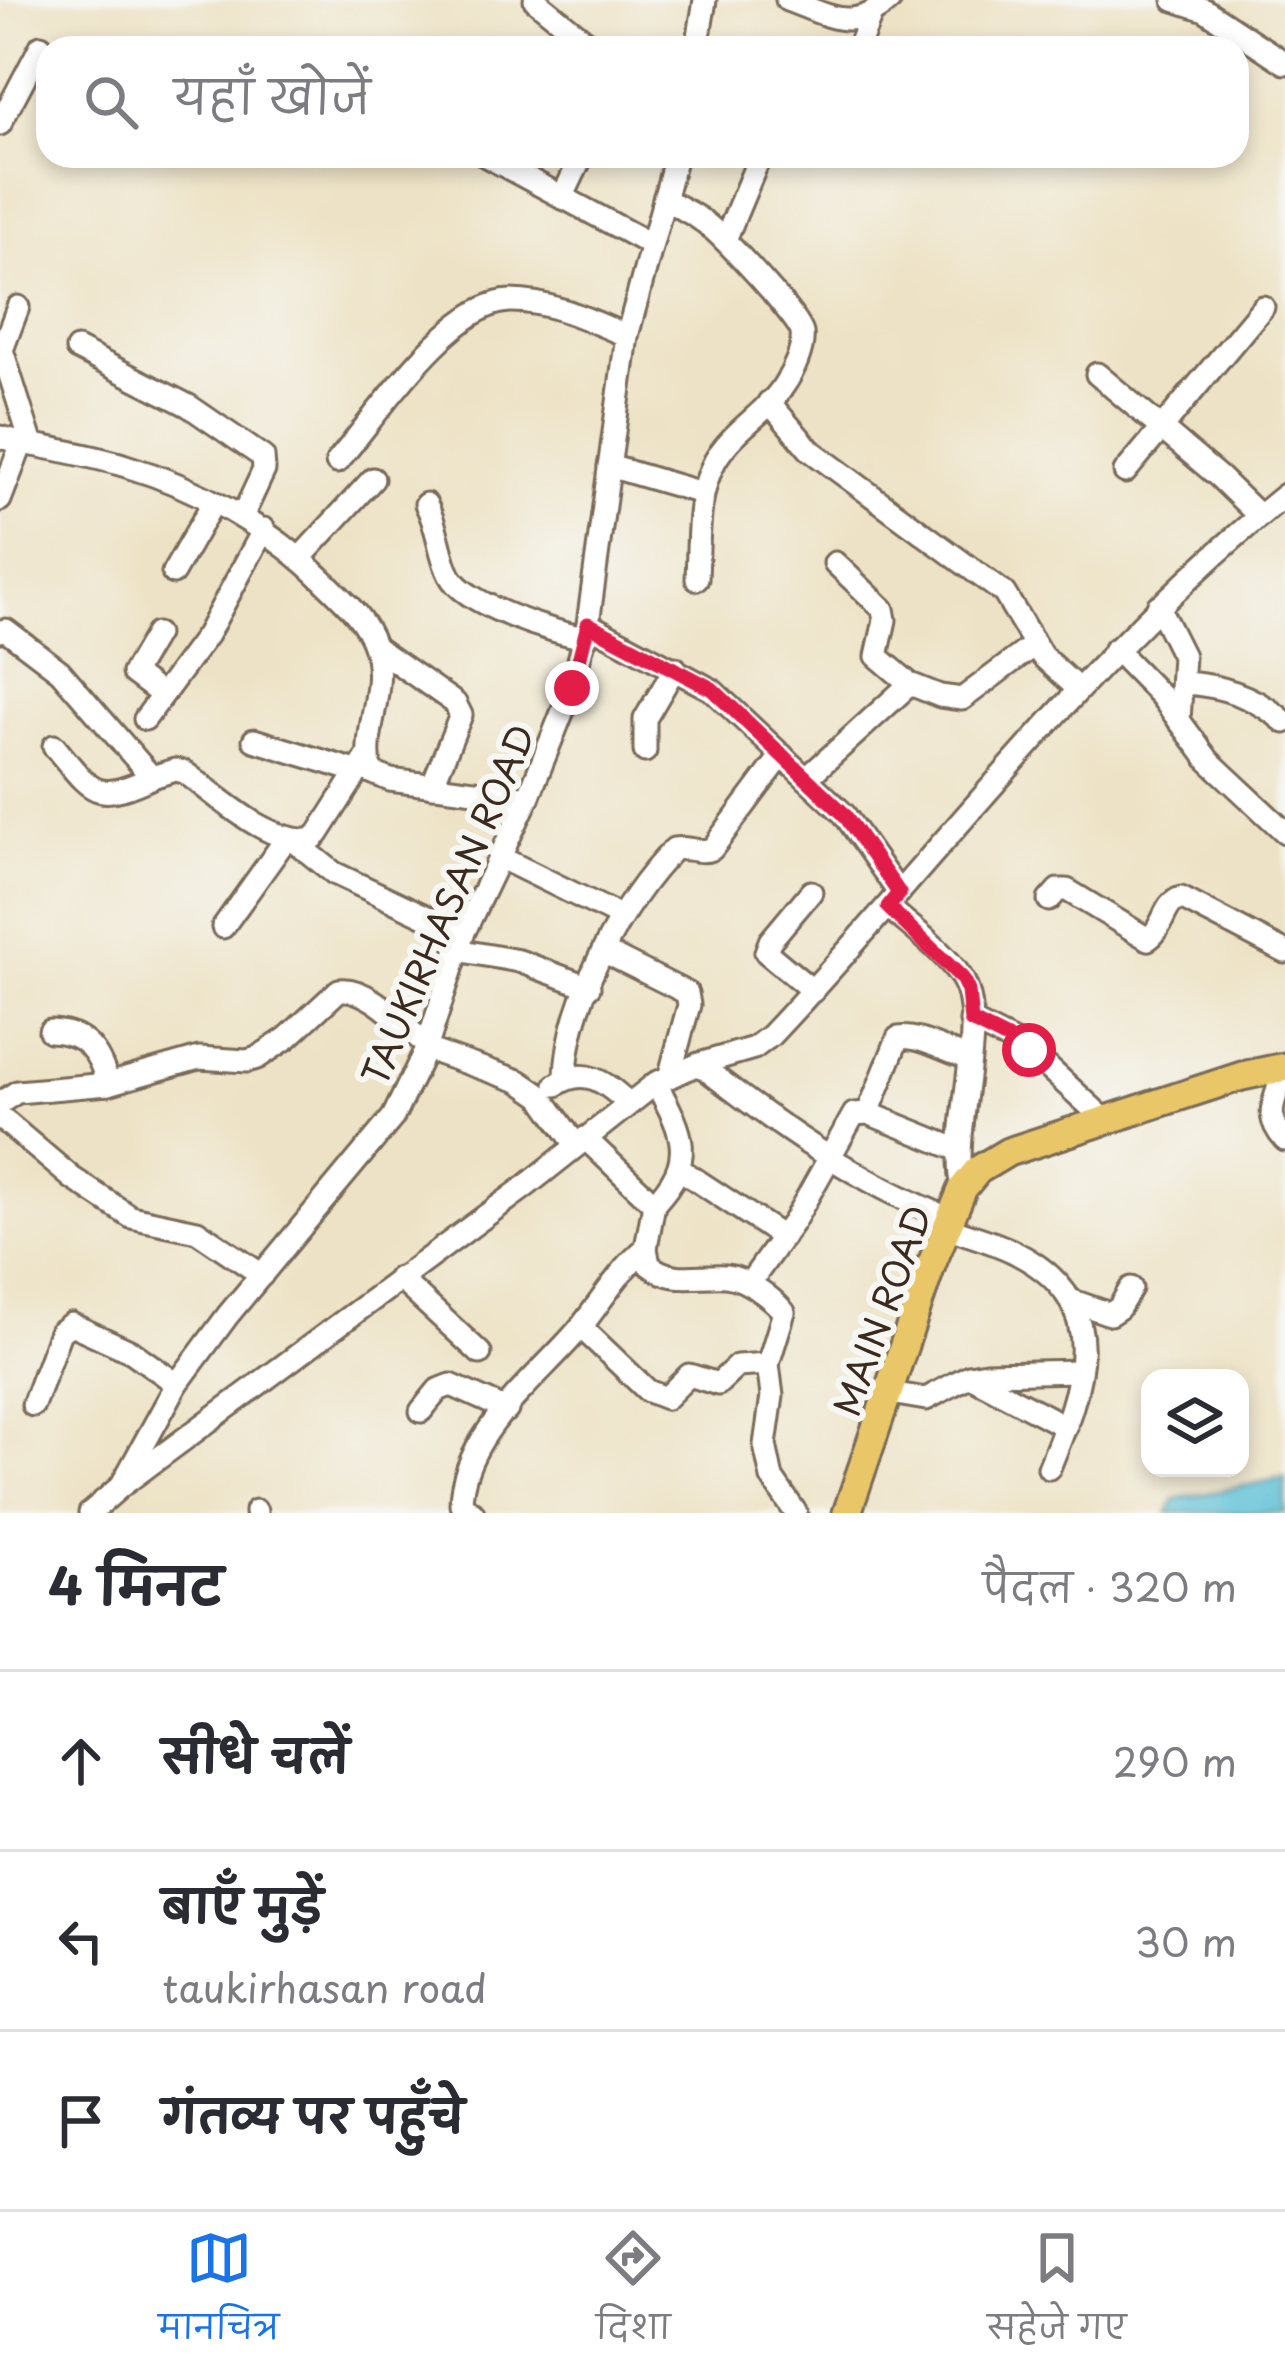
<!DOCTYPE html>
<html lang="hi">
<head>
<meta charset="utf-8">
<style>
	:root { --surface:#fff; --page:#f2f2f3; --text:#2b2b33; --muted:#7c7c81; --line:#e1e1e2; --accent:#1a73e8 }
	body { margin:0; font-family:"Playpen Sans","Playpen Sans Deva",sans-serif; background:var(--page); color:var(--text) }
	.controls { position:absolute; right:36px; bottom:36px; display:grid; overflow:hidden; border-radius:24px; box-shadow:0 6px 18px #0003 }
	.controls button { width:108px; height:108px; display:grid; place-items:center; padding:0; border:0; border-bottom:3px solid var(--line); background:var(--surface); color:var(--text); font:60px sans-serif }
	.stop { position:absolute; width:36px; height:36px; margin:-27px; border:9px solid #e11d48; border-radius:50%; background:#fff }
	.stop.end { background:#e11d48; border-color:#fff; box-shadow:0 3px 12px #0008 }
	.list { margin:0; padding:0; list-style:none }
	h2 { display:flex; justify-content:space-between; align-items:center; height:156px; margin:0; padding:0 48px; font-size:51px }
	h2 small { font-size:39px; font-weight:400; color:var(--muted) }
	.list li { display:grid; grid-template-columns:78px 1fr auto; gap:36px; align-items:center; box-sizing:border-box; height:180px; padding:0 48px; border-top:3px solid var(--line) }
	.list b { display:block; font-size:45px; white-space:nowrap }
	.list p { margin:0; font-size:39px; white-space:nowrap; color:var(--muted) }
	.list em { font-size:39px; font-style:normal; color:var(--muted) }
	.icon { flex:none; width:66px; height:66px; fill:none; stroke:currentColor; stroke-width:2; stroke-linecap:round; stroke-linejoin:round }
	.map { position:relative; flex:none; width:1285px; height:1513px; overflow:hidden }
	.search { position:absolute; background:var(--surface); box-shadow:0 6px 18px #0003; left:36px; right:36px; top:36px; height:132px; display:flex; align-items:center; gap:30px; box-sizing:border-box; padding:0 42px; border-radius:36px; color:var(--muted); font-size:45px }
	.sheet { height:696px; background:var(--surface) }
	nav { display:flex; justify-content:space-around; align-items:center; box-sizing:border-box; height:168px; border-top:3px solid var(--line); background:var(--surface); font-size:33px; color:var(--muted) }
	nav a { display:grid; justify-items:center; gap:6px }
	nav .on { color:var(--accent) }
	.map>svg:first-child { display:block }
	.water { fill:#59bfd7; stroke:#4a747a; stroke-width:3 }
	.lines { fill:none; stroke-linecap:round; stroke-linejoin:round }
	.minor-casing { stroke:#796a58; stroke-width:27 }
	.major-casing { stroke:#796a58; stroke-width:33 }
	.minor { stroke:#fff; stroke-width:21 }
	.major { stroke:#e9c769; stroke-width:27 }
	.route { stroke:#e11d48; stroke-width:15 }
	.labels { text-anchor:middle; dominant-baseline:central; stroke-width:12; stroke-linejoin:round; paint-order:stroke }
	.street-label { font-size:36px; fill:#3b2a1e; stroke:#f6f6f2 }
</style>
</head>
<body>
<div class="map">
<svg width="1285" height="1513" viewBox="0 0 1285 1513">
	<rect width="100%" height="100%" fill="#f6f6f2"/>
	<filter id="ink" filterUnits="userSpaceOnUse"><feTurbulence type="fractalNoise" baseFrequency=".00833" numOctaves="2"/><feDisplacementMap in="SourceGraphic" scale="24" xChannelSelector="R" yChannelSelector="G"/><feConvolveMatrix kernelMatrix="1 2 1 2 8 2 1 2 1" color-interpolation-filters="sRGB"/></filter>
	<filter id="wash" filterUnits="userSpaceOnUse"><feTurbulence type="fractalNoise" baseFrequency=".004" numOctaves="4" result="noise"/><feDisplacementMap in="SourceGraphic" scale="48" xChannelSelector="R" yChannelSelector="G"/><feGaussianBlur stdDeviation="2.7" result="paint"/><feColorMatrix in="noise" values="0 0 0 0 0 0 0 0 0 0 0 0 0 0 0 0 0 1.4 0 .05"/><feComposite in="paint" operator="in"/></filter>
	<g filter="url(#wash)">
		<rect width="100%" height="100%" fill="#ede2c5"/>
		<polygon class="water" points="1285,1478 1285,1513 1168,1513 1175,1499"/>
	</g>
	<g filter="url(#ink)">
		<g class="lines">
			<g class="minor-casing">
				<g id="minor">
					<polyline points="535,0 594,48"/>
					<path d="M787,0C829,15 852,34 890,0"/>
					<polyline points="1174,0 1205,10 1285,63"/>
					<polyline points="697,48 705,0"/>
					<polyline points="858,48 870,17"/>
					<polyline points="0,124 41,46"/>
					<polyline points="486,156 650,244"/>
					<polyline points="562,198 582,156"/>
					<path d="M664,199C677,206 692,213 704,222C721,234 799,317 802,333C804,349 793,372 784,385C766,414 732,430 715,461C696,496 699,540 697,579"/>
					<polyline points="725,240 760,156"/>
					<polyline points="18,307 2,350 32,445"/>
					<polyline points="77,349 189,406 263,457 264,470 242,517"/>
					<polyline points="1097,374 1219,477 1259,516"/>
					<polyline points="769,402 810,450 1004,593 1042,656 1077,688"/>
					<path d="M0,437C41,448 85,453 126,466C199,488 269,527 323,580C342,599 365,618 374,645C389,689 361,730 371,772L390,780L528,798"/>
					<path d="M337,462C375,418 452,301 511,301C551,301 592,321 627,336"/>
					<polyline points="609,466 702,493"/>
					<polyline points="1125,472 1263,307"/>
					<polyline points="0,500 22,443"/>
					<path d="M426,504C439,529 439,555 450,576C465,605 554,633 586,638"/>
					<polyline points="300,558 373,479"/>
					<polyline points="835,563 883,609 885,620 877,656 910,684"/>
					<polyline points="173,573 213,503"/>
					<polyline points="1158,606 1183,656 1179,721"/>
					<polyline points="588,624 712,690 844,814 899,893"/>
					<path d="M0,631L6,630L60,671L149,774L155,776L175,770L184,772C220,797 265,843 311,840L318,834L367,757"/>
					<polyline points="156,634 133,673 162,695"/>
					<polyline points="375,647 455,703 461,715 432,786"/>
					<polyline points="1115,649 1161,696 1209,761 1285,832"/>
					<path d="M1184,683C1222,685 1256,697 1285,722"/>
					<polyline points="145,719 207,635 264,529"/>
					<polyline points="254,740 359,772"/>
					<path d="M54,746C94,794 94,804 155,776"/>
					<polyline points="645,751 645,719 675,668"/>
					<polyline points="807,778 910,684 940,696 962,699 1034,645"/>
					<polyline points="294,841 334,873 463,934"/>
					<polyline points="499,857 621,917"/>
					<polyline points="811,892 770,941 766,952 813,991"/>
					<path d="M1049,900L1058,890H1067L1148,939C1164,929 1163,903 1181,898L1285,952"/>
					<path d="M888,907C912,928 943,950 961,977C991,1022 949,1130 963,1188"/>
					<polyline points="223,927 286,839"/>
					<polyline points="457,950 519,961 589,987"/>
					<polyline points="605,952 687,993 689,1005 670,1074"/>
					<polyline points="971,1021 1029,1050 1105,1120"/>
					<path d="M50,1031C85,1032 99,1051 108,1084"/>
					<polyline points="426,1049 519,1081 541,1096 576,1145"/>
					<path d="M699,1064C778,1126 857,1182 951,1219"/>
					<path d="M1281,1068C1282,1099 1258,1109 1285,1140"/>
					<path d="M566,1078C567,1003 622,901 674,849C687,846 700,854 712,849L782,755"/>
					<path d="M556,1085C585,1065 606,1083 628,1103"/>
					<path d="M0,1103L17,1092L108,1084L199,1058L247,1061L257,1058L287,1038L339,990C369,986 404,1027 427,1045"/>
					<path d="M868,1113L898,1038C919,1034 947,1053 969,1058"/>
					<polyline points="0,1117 72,1178 131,1217 197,1231 262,1275"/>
					<path d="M585,1138L654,1204L646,1248L649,1265C674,1284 697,1274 726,1276C746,1278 771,1297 784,1312L768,1364L772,1396L765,1445L772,1478L796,1513"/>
					<polyline points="681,1170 783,1237"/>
					<path d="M654,1204C697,1158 683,1134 656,1083"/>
					<path d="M947,1227C970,1236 996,1242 1018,1254C1115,1305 1082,1387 1049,1468"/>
					<polyline points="399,1278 480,1353"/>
					<polyline points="749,1284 794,1221 854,1114 868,1113 959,1150"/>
					<polyline points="1070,1300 1110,1314 1119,1308 1131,1288"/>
					<polyline points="581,1327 648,1391 666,1398 689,1375 718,1384 737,1366 768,1364"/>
					<polyline points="970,1376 1066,1427"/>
					<polyline points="890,1393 926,1399 969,1376 986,1373 1080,1371"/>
					<polyline points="33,1405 60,1332 71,1324 132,1352 177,1384"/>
					<polyline points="421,1411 438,1390 451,1385 507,1410"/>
					<path d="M121,1486L526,1186L656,1083L699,1064L754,1048L770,1036C941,855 1089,652 1285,495"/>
					<polyline points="90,1513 121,1486 177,1384 228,1315 393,1117 426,1049 463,934 528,798 572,688 588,624 627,336 676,156"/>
					<polyline points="256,1513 256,1511"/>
					<path d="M473,1513L461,1504C462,1434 538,1378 580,1328C602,1301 619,1270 646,1248"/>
				</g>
			</g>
			<g class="major-casing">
				<polyline id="major" points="847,1513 932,1263 963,1188 978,1170 1008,1152 1242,1076 1285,1067"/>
			</g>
			<use href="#minor" class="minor"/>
			<use href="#major" class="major"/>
		</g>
	</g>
	<g class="lines" filter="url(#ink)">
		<polyline class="route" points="572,688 588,624 712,689 844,814 899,893 888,907 962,978 968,991 971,1021 1029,1050"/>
	</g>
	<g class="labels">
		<g class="street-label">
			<text transform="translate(447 904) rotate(-67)">TAUKIRHASAN ROAD</text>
			<text transform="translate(881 1310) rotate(-70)">MAIN ROAD</text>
		</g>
	</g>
</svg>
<div class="controls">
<button><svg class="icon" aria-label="layers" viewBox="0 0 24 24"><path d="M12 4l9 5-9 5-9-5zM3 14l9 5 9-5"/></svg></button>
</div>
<div class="stop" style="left:1029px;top:1050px"></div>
<div class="stop end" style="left:572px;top:688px"></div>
<div class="search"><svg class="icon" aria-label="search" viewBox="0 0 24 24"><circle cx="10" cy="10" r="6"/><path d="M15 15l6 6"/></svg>यहाँ खोजें</div>
</div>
<section class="sheet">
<h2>4 मिनट<small>पैदल · 320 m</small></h2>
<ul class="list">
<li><svg class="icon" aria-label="ahead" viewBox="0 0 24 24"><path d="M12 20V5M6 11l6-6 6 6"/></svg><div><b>सीधे चलें</b></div><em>290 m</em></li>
<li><svg class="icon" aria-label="left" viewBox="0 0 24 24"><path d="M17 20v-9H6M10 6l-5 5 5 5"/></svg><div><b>बाएँ मुड़ें</b><p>taukirhasan road</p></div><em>30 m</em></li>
<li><svg class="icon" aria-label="arrive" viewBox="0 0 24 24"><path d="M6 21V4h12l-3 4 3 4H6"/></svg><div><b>गंतव्य पर पहुँचे</b></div></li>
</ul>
</section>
<nav>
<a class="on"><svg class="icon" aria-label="map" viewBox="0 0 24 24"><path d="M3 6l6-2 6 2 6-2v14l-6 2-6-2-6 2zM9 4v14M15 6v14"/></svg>मानचित्र</a>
<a><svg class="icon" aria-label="directions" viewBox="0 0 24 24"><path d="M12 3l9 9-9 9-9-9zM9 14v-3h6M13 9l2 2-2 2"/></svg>दिशा</a>
<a><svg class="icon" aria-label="saved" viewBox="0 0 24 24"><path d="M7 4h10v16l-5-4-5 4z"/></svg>सहेजे गए</a>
</nav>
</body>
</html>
